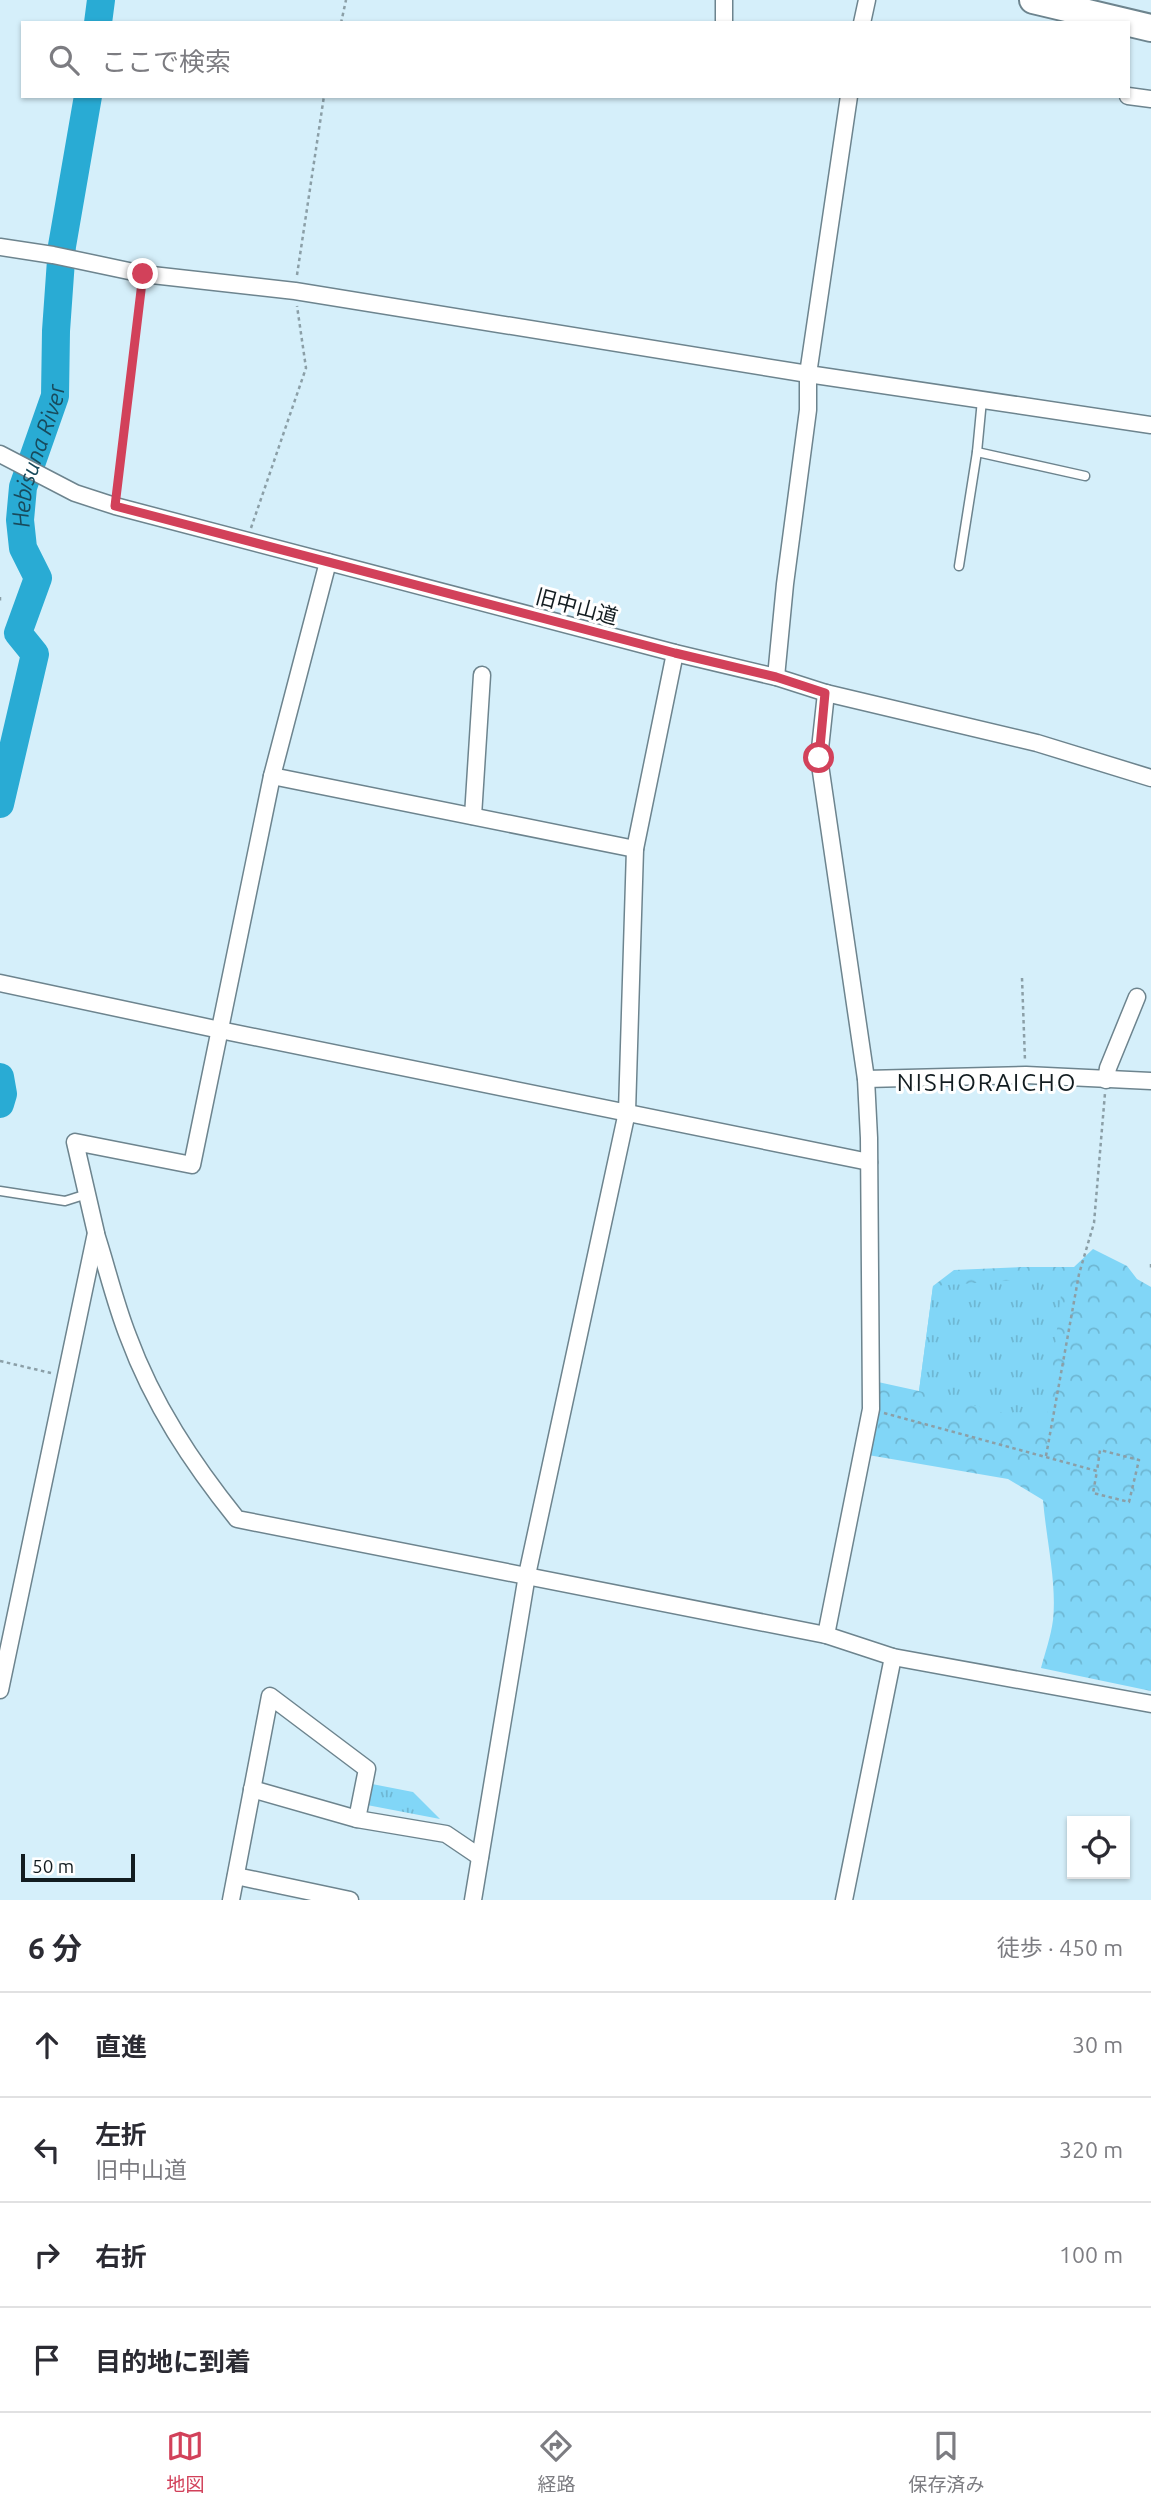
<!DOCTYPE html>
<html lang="ja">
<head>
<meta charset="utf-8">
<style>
	:root { --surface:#fff; --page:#f2f2f3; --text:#2b2b33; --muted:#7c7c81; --line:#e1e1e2; --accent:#d2415a }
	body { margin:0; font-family:Ubuntu,"Noto Sans JP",sans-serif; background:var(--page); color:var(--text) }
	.controls { position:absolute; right:21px; bottom:21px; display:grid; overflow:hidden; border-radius:0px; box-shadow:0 2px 5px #0004 }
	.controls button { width:63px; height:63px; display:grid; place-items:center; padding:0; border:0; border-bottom:2px solid var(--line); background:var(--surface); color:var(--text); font:35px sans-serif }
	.scale { position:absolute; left:21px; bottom:18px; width:114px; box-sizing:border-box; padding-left:7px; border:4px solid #121c20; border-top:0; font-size:19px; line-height:24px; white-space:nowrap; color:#121c20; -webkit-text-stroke:5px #fff; paint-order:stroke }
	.stop { position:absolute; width:21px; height:21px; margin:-16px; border:5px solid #d2415a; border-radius:50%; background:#fff }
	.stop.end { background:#d2415a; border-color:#fff; box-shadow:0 2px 7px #0008 }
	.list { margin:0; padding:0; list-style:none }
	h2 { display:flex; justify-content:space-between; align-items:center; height:91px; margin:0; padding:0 28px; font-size:30px }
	h2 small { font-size:23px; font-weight:400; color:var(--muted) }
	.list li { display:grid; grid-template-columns:46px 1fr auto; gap:21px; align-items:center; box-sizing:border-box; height:105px; padding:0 28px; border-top:2px solid var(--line) }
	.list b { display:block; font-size:26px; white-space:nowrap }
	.list p { margin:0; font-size:23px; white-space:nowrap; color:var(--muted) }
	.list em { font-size:23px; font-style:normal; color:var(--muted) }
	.icon { flex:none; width:38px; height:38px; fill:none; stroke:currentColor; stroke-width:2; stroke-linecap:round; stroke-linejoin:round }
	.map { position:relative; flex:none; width:1151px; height:1900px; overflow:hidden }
	.search { position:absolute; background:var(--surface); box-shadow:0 2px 5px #0004; left:21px; right:21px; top:21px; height:77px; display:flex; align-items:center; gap:18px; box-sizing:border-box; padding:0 24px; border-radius:0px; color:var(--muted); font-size:26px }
	.sheet { height:511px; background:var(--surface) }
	nav { display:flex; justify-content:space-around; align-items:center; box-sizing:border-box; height:98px; border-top:2px solid var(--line); background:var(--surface); font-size:19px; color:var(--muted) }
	nav a { display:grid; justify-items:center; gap:4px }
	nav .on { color:var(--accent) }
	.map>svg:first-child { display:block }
	.forest { fill:url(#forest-crowns) }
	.park { fill:url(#park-tufts) }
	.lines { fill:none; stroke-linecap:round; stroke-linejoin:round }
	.river { stroke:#29abd4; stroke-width:28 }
	.service-casing { stroke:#6d848e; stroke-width:11 }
	.minor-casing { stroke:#6d848e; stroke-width:19 }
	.trunk-casing { stroke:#6d848e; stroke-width:30 }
	.path { stroke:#8b9fa7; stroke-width:2.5; stroke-dasharray:3.5 3.5; stroke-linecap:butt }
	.service { stroke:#fff; stroke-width:8 }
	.minor { stroke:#fff; stroke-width:16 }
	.trunk { stroke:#fff; stroke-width:26 }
	.route { stroke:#d2415a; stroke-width:9 }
	.labels { text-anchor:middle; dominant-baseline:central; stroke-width:6; stroke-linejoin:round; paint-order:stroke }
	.street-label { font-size:21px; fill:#121c20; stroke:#fff }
	.water-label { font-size:23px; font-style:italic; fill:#184a5c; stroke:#fff }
	.quarter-label { font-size:24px; letter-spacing:2px; fill:#121c20; stroke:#fff }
</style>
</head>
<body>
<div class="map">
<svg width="1151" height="1900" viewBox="0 0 1151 1900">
	<defs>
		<pattern id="forest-crowns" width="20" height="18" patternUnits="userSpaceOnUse" patternTransform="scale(1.75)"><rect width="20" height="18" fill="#81d6f7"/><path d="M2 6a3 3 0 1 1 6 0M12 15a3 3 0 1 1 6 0" fill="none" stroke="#6eb7d3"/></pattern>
		<pattern id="park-tufts" width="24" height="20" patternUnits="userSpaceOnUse" patternTransform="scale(1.75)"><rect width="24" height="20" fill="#81d6f7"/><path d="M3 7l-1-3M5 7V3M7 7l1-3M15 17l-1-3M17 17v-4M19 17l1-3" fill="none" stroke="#6eb7d3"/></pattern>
	</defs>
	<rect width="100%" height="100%" fill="#d5effa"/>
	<path class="forest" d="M1093,1249L1127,1266L1137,1279L1151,1287V1691L1041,1668C1045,1653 1051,1636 1053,1620C1057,1583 1046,1538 1043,1500L1008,1479L868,1455L878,1382L919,1391L933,1286L954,1270L1021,1267H1074Z"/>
	<g class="park">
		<polygon points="1063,1277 1046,1424 919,1391 933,1286"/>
		<polygon points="372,1784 413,1792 440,1819 367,1805"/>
	</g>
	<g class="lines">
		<g class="river">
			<polyline points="98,23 101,0"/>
			<path id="s1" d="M0,804L35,654L18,633L38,578L23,548L20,520L23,487L55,396L56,331L62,246L88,96"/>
			<polyline points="0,1077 3,1094 0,1104"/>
		</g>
		<g class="service-casing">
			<g id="service">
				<polyline points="977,452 1085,476"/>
				<polyline points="959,566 977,452 982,400"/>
				<polyline points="0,1191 65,1201 87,1194"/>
			</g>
		</g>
		<g class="minor-casing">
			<g id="minor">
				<polyline points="724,23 724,0"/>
				<polyline points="862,23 867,0"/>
				<polyline points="1128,96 1151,99"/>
				<polyline points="0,247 53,255 143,274 295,291 808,374 1151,425"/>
				<polyline points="0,454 75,493 115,506 675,653 776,677 826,693 1037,743 1151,778"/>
				<polyline points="776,677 785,584 808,410 808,374 849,96"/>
				<polyline points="826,693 819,758 866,1079 869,1138 871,1409 826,1635"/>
				<polyline points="272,776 635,849"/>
				<polyline points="473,816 482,675"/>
				<polyline points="0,983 220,1030 869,1162"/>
				<polyline points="866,1079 1026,1075 1151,1081"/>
				<polyline points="1106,1080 1108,1068 1137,997"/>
				<path d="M96,1234C107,1268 115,1303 128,1336C153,1404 192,1463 237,1519L826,1635L893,1657L1151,1704"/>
				<polyline points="0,1690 96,1233 75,1142 192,1165 272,776 328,562"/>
				<polyline points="252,1789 357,1819 446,1834 480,1857"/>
				<polyline points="236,1876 350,1900"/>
				<polyline points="231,1900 270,1696 367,1769 357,1819"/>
				<polyline points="473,1900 527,1575 627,1112 635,849 675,653"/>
				<polyline points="844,1900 893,1657"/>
			</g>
		</g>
		<g class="trunk-casing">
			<polyline id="trunk" points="1033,0 1151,28"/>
		</g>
		<g class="path">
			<polyline points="341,23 346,0"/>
			<polyline points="297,275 324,96"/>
			<polyline points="117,489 141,288"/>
			<polyline points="251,528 306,368 297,306"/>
			<polyline points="0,597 0,604"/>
			<polyline points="1022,978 1025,1061"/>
			<polyline points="1151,1264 1151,1270"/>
			<polyline points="0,1361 51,1373"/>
			<polyline points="884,1413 1097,1471 1100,1450 1139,1460 1129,1502 1093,1493 1097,1471"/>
			<polyline points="1046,1456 1079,1274 1094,1223 1105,1093"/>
		</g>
		<use href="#service" class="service"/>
		<use href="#minor" class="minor"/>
		<use href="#trunk" class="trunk"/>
	</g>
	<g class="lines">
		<polyline class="route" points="143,274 115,506 675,653 776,677 825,693 819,758"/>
	</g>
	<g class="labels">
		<g class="street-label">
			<text transform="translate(577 606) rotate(15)">旧中山道</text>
		</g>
		<g class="water-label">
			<text stroke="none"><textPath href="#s1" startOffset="368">Hebisuna River</textPath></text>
		</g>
		<g class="quarter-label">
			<text x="987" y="1082">NISHORAICHO</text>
		</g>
	</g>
</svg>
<div class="controls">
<button><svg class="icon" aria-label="locate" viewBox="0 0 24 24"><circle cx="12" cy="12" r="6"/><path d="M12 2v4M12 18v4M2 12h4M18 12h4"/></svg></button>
</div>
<div class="scale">50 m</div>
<div class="stop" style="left:819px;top:758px"></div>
<div class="stop end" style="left:143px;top:274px"></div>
<div class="search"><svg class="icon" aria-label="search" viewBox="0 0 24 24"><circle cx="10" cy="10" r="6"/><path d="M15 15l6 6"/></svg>ここで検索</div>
</div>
<section class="sheet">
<h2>6 分<small>徒歩 · 450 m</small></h2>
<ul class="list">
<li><svg class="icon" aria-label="ahead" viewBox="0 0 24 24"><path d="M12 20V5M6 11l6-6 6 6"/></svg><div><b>直進</b></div><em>30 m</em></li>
<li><svg class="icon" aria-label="left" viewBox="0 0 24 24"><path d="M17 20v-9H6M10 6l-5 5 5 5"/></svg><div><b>左折</b><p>旧中山道</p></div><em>320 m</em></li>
<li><svg class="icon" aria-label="right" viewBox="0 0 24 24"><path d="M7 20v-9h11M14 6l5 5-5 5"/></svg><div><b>右折</b></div><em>100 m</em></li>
<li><svg class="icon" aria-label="arrive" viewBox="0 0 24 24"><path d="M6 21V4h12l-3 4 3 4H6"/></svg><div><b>目的地に到着</b></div></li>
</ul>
</section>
<nav>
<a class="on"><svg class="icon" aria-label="map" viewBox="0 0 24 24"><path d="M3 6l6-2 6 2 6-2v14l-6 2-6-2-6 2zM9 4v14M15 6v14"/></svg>地図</a>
<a><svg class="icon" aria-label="directions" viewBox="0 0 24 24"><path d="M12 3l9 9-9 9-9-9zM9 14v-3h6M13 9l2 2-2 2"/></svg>経路</a>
<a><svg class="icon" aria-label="saved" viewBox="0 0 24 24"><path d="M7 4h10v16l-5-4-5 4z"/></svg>保存済み</a>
</nav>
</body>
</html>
